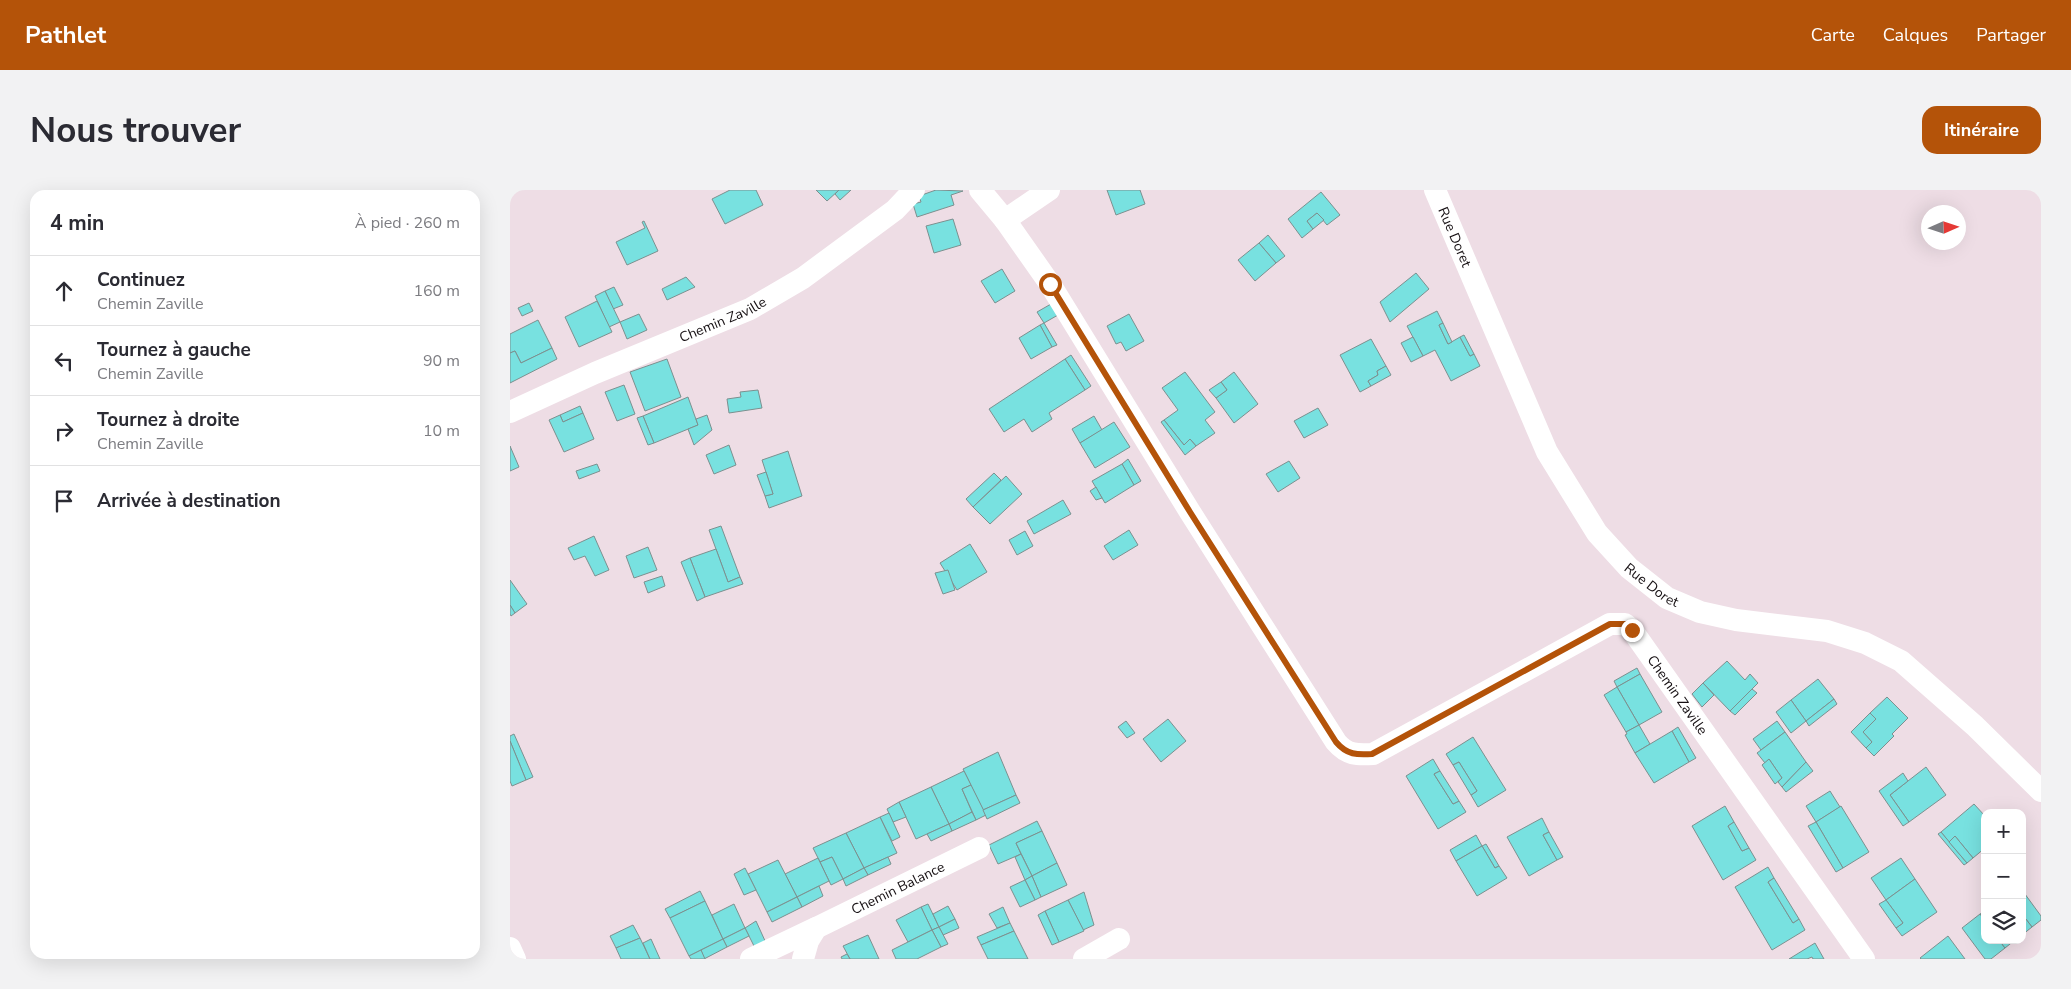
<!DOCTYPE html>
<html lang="fr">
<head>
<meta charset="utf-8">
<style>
	:root { --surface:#fff; --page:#f2f2f3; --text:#2b2b33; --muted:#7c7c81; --line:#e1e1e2; --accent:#b45309 }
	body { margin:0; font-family:"Nunito Sans",sans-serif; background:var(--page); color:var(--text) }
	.controls { position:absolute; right:15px; bottom:15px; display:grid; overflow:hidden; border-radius:10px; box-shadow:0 5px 20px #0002 }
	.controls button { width:45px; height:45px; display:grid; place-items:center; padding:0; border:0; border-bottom:1px solid var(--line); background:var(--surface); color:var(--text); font:25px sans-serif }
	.compass { position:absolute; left:1411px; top:15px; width:45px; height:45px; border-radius:50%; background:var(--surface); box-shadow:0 5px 20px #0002; rotate:87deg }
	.stop { position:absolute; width:15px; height:15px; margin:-11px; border:4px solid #b45309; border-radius:50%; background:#fff }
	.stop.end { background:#b45309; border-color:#fff; box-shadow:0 1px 5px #0008 }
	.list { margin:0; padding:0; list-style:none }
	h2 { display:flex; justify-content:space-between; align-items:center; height:65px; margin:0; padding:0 20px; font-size:21px }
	h2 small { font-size:16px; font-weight:400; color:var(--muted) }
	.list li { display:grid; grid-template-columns:32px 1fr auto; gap:15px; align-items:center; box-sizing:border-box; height:70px; padding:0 20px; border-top:1px solid var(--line) }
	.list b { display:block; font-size:19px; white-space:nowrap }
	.list p { margin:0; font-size:16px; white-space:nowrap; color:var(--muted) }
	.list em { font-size:16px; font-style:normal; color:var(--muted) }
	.icon { flex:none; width:28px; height:28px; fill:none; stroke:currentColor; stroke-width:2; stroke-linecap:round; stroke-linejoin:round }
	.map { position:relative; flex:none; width:1531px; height:769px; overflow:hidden; border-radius:15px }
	header { display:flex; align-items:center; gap:30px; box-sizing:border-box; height:70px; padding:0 25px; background:var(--accent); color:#fff }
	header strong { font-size:24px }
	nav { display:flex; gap:28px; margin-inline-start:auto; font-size:18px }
	.intro { display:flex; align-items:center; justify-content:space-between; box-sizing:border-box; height:120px; padding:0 30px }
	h1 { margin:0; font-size:35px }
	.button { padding:12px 22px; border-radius:15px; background:var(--accent); color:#fff; font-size:18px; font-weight:700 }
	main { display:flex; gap:30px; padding:0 30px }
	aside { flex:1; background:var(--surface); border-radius:15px; box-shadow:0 5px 20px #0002 }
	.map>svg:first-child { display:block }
	.building { fill:#78e1e0; stroke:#7c908f }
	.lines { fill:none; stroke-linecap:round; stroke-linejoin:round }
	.minor { stroke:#fff; stroke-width:22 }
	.route { stroke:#b45309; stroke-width:6 }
	.labels { text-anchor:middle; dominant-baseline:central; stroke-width:4; stroke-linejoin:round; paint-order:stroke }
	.street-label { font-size:14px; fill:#150f12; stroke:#eedde5 }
</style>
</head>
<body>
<header>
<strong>Pathlet</strong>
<nav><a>Carte</a><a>Calques</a><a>Partager</a></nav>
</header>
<div class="intro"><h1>Nous trouver</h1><a class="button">Itinéraire</a></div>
<main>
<aside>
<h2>4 min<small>À pied · 260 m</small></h2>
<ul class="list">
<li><svg class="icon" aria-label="ahead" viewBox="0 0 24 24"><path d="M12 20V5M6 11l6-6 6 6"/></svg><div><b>Continuez</b><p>Chemin Zaville</p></div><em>160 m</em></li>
<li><svg class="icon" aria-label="left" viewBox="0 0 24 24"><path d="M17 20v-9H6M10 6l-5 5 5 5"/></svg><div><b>Tournez à gauche</b><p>Chemin Zaville</p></div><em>90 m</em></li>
<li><svg class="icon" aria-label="right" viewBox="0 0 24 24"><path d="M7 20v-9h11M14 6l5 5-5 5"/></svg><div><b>Tournez à droite</b><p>Chemin Zaville</p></div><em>10 m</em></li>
<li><svg class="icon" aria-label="arrive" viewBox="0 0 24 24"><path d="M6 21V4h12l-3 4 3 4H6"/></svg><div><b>Arrivée à destination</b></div></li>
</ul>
</aside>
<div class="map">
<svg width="1531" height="769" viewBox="0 0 1531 769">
	<rect width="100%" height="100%" fill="#eedde5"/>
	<g class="building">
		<polygon points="220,0 246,0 253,15 215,34 202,9"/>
		<polygon points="306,0 329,0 317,11"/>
		<polygon points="329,0 341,0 330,10 325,4"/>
		<polygon points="426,0 453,1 441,5 444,15 407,27 403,14 411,12 409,6"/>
		<polygon points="597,0 630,0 635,14 606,25"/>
		<polygon points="811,2 830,25 817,35 807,23 797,31 803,39 792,48 778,29"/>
		<polygon points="807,23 814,30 803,39 797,31"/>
		<polygon points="443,29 451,55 424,63 416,36"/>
		<polygon points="134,31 148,61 117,75 106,52 135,38 132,32"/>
		<polygon points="758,45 775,66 766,73 749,53"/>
		<polygon points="749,53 766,73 745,91 728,70"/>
		<polygon points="492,79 505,101 485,113 471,91"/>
		<polygon points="906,83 919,99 880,132 870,112"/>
		<polygon points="176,87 185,97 157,110 152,99"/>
		<polygon points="104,97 113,115 103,119 95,101"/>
		<polygon points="95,101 110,132 99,137 85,106"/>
		<polygon points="87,111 102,142 69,157 55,127"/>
		<polygon points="19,113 23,121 12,126 8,118"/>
		<polygon points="541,114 548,125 534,133 527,122"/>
		<polygon points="927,121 933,133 929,135 938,154 950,147 960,166 964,164 970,176 941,191 925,160 913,166 897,136"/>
		<polygon points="129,124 137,140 117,149 110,132"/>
		<polygon points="619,124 634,151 616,161 611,152 606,154 597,136"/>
		<polygon points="28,130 42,158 11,173 5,161 0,163 0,144"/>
		<polygon points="534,133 547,155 542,157 530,135"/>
		<polygon points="933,133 942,152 938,154 929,135"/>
		<polygon points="530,135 542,157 521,169 509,148"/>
		<polygon points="954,145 964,164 960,166 950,147"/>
		<polygon points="903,147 913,166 901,172 891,153"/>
		<polygon points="861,149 876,176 867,181 868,185 858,191 861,196 850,202 830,165"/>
		<polygon points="42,158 47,169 0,193 0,163 5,161 11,173"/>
		<polygon points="561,165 581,196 575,200 555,169"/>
		<polygon points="157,169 171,207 135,221 120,182"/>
		<polygon points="555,169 575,200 539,223 542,229 522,242 514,229 494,242 479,219"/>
		<polygon points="876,176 881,185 861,196 858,191 868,185 867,181"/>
		<polygon points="675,182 705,222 695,230 705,243 686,256 680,249 674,255 654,230 668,220 652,198"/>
		<polygon points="724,182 748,214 724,233 706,208 717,200 711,192"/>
		<polygon points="711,192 717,200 706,208 699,200"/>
		<polygon points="114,195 125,224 107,231 95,202"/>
		<polygon points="248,200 252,218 219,223 217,209 231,207 230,202"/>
		<polygon points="178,207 188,235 144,253 133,226"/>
		<polygon points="70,216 73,223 53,232 50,225"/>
		<polygon points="808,218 818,235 794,248 784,231"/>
		<polygon points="73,223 84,249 54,262 39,230 50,225 53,232"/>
		<polygon points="197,225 202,240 184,255 178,239 188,235 186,229"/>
		<polygon points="133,226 144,253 138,255 127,228"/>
		<polygon points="584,226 592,240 570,253 562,239"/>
		<polygon points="654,230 674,255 680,249 686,256 675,265 651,232"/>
		<polygon points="604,232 620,257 585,278 570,253"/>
		<polygon points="219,255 226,275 204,284 196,265"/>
		<polygon points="0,256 9,277 0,281"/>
		<polygon points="278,261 292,306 259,318 255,306 263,304 252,270"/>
		<polygon points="618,269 631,291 624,295 612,274"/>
		<polygon points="779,271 790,288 768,302 756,284"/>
		<polygon points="87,274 90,281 69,289 66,281"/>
		<polygon points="612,274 624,295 595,313 582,291"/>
		<polygon points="256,282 263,304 255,306 247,285"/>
		<polygon points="484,283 491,290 463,317 456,309"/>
		<polygon points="496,286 512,304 480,334 463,317"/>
		<polygon points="586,297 592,308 586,310 580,301"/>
		<polygon points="553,310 561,324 524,344 517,331"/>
		<polygon points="211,336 230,387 218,392 199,340"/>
		<polygon points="619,340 628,355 603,370 594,356"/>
		<polygon points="515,341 523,356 507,365 499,350"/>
		<polygon points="84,346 99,380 85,386 75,366 64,370 58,358"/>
		<polygon points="460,354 477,382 447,400 430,373"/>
		<polygon points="138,357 147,380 124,388 116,366"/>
		<polygon points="206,359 218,392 230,387 233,394 195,407 180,368"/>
		<polygon points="180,368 195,407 187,411 171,372"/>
		<polygon points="438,380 445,400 433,404 425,383"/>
		<polygon points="152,386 155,396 138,403 134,392"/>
		<polygon points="0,390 17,414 5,423 0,415"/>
		<polygon points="0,415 5,423 1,426 0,424"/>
		<polygon points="1217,471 1235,490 1240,484 1248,493 1220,521 1193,493"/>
		<polygon points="1127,478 1130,484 1107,497 1104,491"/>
		<polygon points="1130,484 1152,522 1129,535 1107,497"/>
		<polygon points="1308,489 1324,509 1296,531 1281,510"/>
		<polygon points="1193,493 1204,505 1192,517 1182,504"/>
		<polygon points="1107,497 1129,535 1116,542 1094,505"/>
		<polygon points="1242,499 1247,503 1225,525 1220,521"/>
		<polygon points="1377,507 1398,528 1382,544 1384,546 1364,566 1356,558 1362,552 1353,542 1366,529 1360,523"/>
		<polygon points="1324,509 1327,514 1299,536 1296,531"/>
		<polygon points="1281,510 1296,531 1281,543 1266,522"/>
		<polygon points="1360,523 1366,529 1353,542 1362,552 1356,558 1341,542"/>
		<polygon points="658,529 676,551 651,572 633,549"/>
		<polygon points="616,531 625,543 617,548 608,537"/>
		<polygon points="1267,531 1275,542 1251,560 1243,549"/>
		<polygon points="1129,535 1140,554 1125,563 1115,545 1117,544 1116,542"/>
		<polygon points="1168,537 1186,568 1179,572 1162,541"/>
		<polygon points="1162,541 1179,572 1144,593 1125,563"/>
		<polygon points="1275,542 1296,572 1272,597 1268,592 1272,588 1259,569 1255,573 1247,563"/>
		<polygon points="4,544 23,587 16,590 0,551 0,546"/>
		<polygon points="963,547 996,600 968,617 961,605 967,601 949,572 943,575 936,564"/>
		<polygon points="0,551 16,590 2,596 0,591"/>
		<polygon points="488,562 506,605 473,620 453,579"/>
		<polygon points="923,569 930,581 924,584 943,614 949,611 956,622 928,639 896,586"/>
		<polygon points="1259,569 1272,588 1265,594 1252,575"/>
		<polygon points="949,572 967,601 961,605 943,575"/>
		<polygon points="1296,572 1303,581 1276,602 1272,597"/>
		<polygon points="1416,577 1436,605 1399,632 1380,605"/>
		<polygon points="454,581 461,595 452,599 462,622 439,634 421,597"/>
		<polygon points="930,581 949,611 943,614 924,584"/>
		<polygon points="1393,583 1398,591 1380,605 1399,632 1393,636 1369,601"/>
		<polygon points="461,595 476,625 466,630 452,599"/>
		<polygon points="421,597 439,634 406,649 389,612"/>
		<polygon points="1320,601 1330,617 1306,632 1296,616"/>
		<polygon points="506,605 510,613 477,629 473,620"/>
		<polygon points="389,612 396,627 383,632 377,619"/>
		<polygon points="1464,614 1475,626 1475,658 1463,668 1445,646 1439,652 1431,642"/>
		<polygon points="1215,616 1224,632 1218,636 1232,661 1239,658 1246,670 1213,690 1182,636"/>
		<polygon points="1331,616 1359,662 1333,678 1306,632"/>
		<polygon points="462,622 466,630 442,641 439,634"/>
		<polygon points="379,623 390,647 382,651 370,627"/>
		<polygon points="370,627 387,663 354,678 336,643"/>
		<polygon points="1032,628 1039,642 1033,645 1047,670 1019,686 997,647"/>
		<polygon points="527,631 532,641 506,653 511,664 488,674 479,655"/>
		<polygon points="1224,632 1239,658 1232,661 1218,636"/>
		<polygon points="1306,632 1333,678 1326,682 1298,636"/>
		<polygon points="439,634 442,641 421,651 417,644"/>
		<polygon points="532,641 547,673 522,686 506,653"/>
		<polygon points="1039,642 1053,667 1047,670 1033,645"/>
		<polygon points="1431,642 1457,673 1454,675 1428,644"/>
		<polygon points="336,643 354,678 333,689 322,667 310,672 303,658"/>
		<polygon points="966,645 972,656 946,671 940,660"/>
		<polygon points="1445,646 1463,668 1457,673 1439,652"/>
		<polygon points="976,654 989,676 985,678 972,656"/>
		<polygon points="972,656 985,678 989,676 997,688 967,706 946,671"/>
		<polygon points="511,664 522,686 515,690 505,667"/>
		<polygon points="322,667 333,689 321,695 310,672"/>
		<polygon points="378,667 381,674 358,685 354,678"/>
		<polygon points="308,668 319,691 287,707 275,684"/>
		<polygon points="1391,668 1405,689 1376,710 1361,688"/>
		<polygon points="268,670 287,707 257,722 238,684"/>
		<polygon points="547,673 557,695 531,707 522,686"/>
		<polygon points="1258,677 1264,688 1258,692 1283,733 1289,729 1295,740 1262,760 1225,697"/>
		<polygon points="235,678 246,700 234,705 224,684"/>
		<polygon points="354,678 358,685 336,696 333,689"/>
		<polygon points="522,686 531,707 525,710 515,690"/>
		<polygon points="1264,688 1289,729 1283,733 1258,692"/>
		<polygon points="1405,689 1427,722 1392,746 1386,738 1393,733 1376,710"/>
		<polygon points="515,690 525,710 510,717 500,697"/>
		<polygon points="309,696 313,706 292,717 287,707"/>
		<polygon points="1512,700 1531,726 1531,730 1522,737 1512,724"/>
		<polygon points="190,701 195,711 160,728 155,719"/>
		<polygon points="574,702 584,735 573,740 558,710"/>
		<polygon points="287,707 292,717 262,732 257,722"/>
		<polygon points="558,710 574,741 549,752 535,721"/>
		<polygon points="1376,710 1393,733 1386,738 1369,714"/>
		<polygon points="195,711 213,749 179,766 160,728"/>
		<polygon points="224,714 235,738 213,749 202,725"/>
		<polygon points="418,714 429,737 422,740 411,717"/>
		<polygon points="438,716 445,729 429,737 423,724"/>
		<polygon points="411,717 422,740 398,752 386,730"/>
		<polygon points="493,717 500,733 487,738 479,724"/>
		<polygon points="535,721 549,752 542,755 528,725"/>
		<polygon points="1475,721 1475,731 1470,724"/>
		<polygon points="1470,724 1475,731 1475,750 1489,750 1495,758 1481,769 1475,769 1452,738"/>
		<polygon points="1512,724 1522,737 1512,745"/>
		<polygon points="445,729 449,738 433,745 429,737"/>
		<polygon points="246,731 256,753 245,758 235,738"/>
		<polygon points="500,733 504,741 471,755 467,747"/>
		<polygon points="123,735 130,748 106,758 100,746"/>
		<polygon points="429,737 438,754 431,757 422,740"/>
		<polygon points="235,738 239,746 217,757 213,749"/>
		<polygon points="422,740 431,757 407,769 386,769 382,760"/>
		<polygon points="504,741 518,769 478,769 471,755"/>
		<polygon points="358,745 369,769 340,769 333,756"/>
		<polygon points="1438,746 1455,769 1411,769 1410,768"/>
		<polygon points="130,748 140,769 111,769 106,758"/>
		<polygon points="141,749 150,769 140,769 133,753"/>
		<polygon points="213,749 217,757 194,769 191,760"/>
		<polygon points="1489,750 1505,750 1495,758"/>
		<polygon points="1305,753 1314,769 1303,769 1302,767 1297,769 1279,769"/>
		<polygon points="191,760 195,769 181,769 179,766"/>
		<polygon points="337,764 340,769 332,769 331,767"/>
	</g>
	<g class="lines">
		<g class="minor">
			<path id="s1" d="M470,0L495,30L540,94L680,322L826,552C837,565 847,565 863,564L1100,434H1115L1122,440L1354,769"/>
			<path id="s2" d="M925,0L1037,262L1087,343L1119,378L1157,408L1190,422L1226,430L1317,441L1355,453L1391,471L1465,536L1531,601"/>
			<polyline points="495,30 539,0"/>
			<path id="s3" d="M0,222L85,183L240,119L293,88L385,20L404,0"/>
			<polyline points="0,758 5,769"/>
			<polyline points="241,769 306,738"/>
			<path id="s4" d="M293,769L298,751L306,738L469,658"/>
			<polyline points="574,769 609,749"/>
		</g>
	</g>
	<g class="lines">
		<path class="route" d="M540,94L680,322L826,552C837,565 847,565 862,564L1100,434H1116L1122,440"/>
	</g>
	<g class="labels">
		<g class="street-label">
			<text stroke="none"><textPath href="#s2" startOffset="51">Rue Doret</textPath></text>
			<text stroke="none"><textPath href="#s3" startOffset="232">Chemin Zaville</textPath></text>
			<text stroke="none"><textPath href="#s2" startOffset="456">Rue Doret</textPath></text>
			<text stroke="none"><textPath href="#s1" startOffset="1072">Chemin Zaville</textPath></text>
			<text stroke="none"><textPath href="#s4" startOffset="125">Chemin Balance</textPath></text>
		</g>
	</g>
</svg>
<div class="controls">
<button>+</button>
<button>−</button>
<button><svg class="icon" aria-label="layers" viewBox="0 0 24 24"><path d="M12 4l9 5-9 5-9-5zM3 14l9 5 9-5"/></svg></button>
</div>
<svg class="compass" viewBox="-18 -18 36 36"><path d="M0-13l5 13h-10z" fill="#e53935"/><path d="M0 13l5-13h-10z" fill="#7c7c81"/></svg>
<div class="stop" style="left:540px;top:94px"></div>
<div class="stop end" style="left:1122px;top:440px"></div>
</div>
</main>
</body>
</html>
